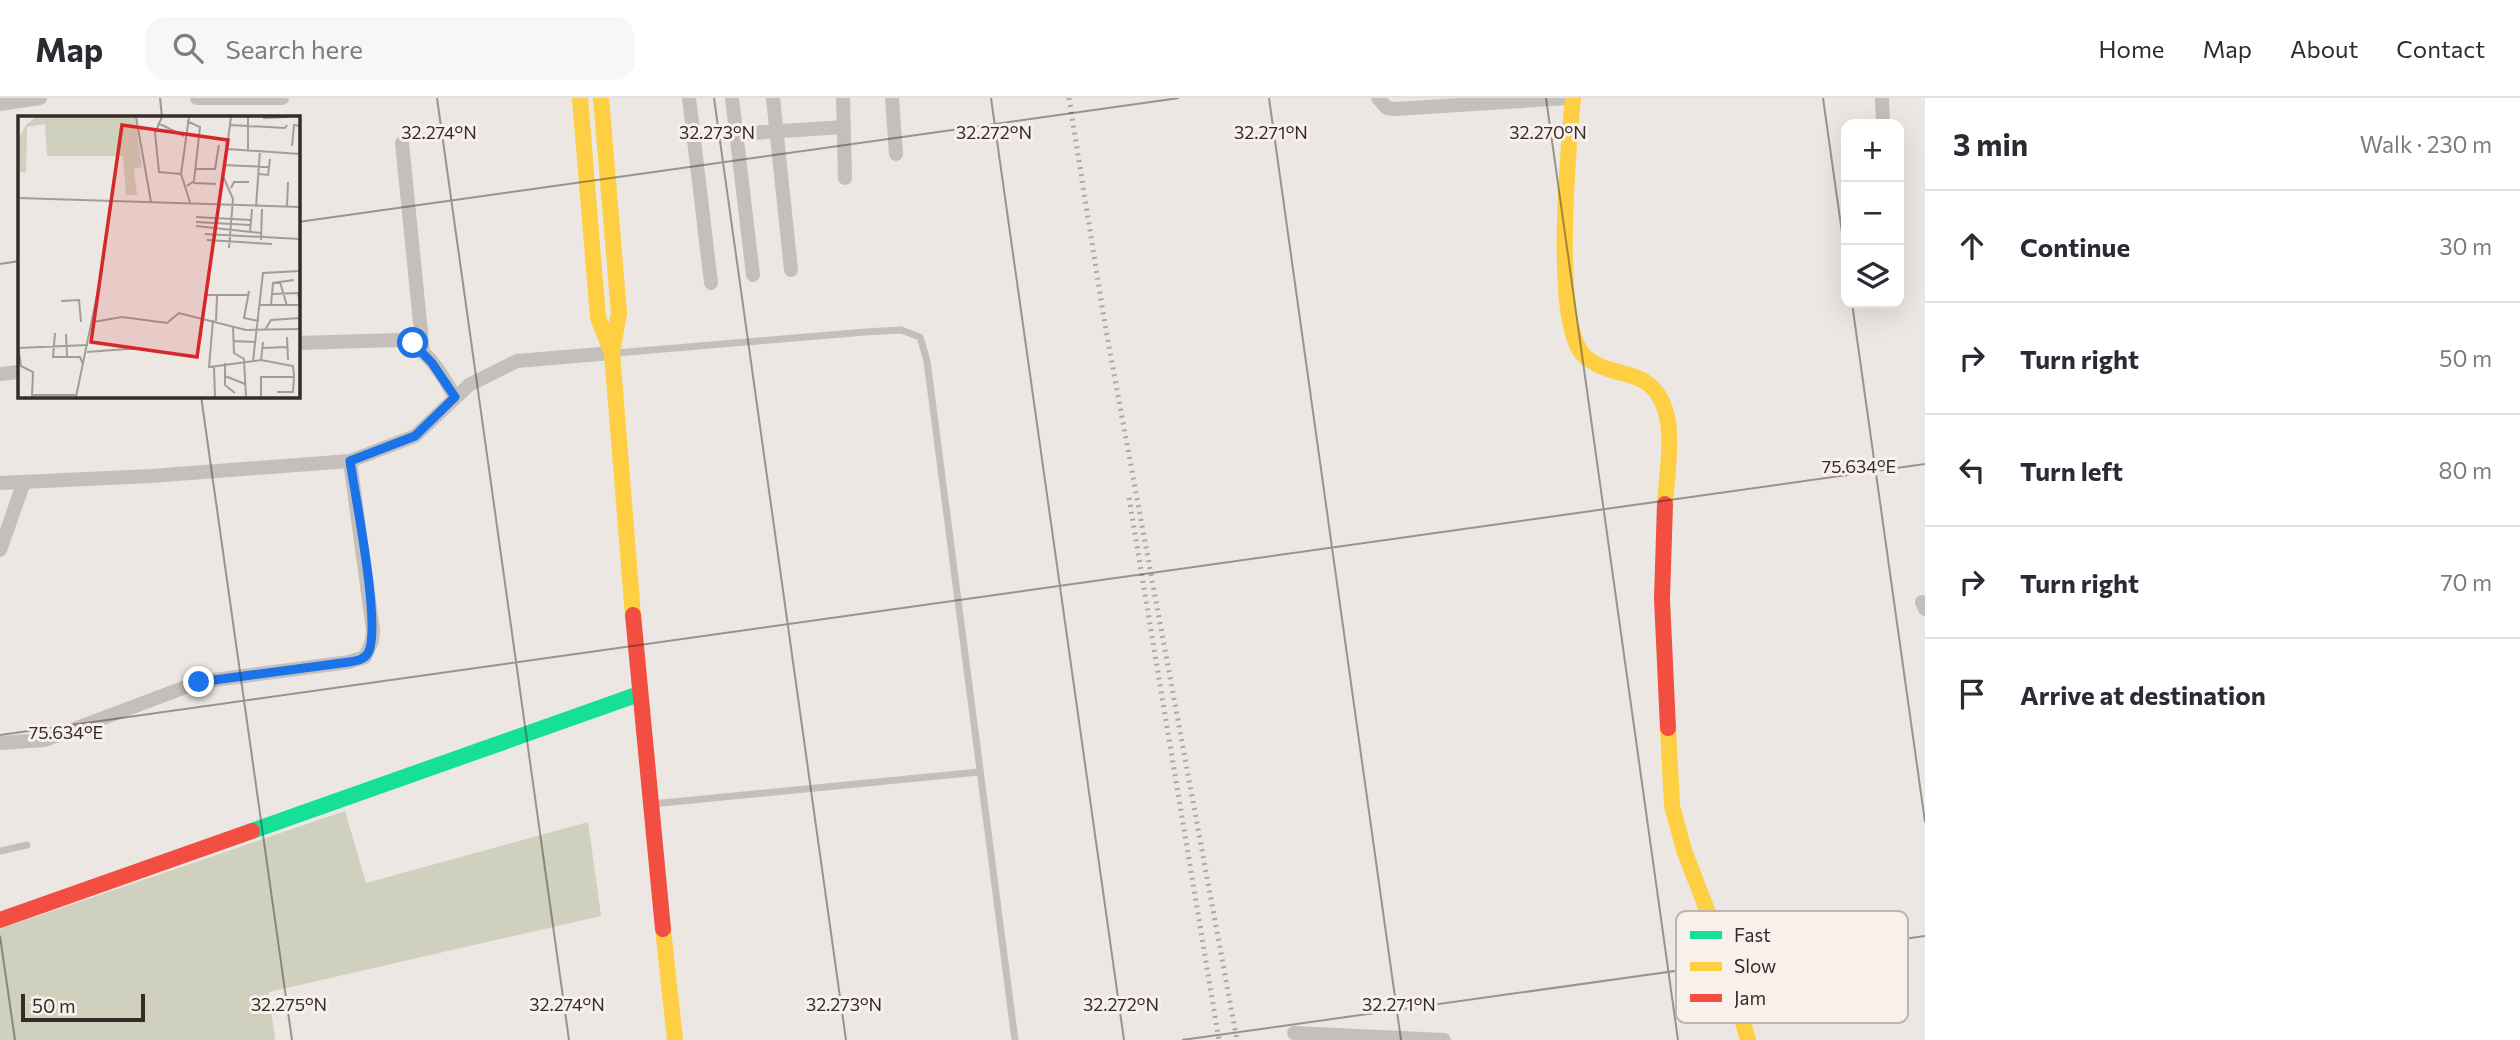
<!DOCTYPE html>
<html lang="en">
<head>
<meta charset="utf-8">
<style>
	:root { --surface:#fff; --page:#f7f7f7; --text:#2b2b33; --muted:#7c7c81; --line:#e1e1e2 }
	body { margin:0; font-family:Commissioner,sans-serif; background:var(--page); color:var(--text) }
	.controls { position:absolute; right:21px; top:21px; display:grid; overflow:hidden; border-radius:14px; box-shadow:0 7px 28px #0002 }
	.controls button { width:63px; height:63px; display:grid; place-items:center; padding:0; border:0; border-bottom:2px solid var(--line); background:var(--surface); color:var(--text); font:35px sans-serif }
	.scale { position:absolute; left:21px; bottom:18px; width:124px; box-sizing:border-box; padding-left:7px; border:4px solid #362c29; border-top:0; font-size:19px; line-height:24px; white-space:nowrap; color:#362c29; -webkit-text-stroke:5px #f8f0ea; paint-order:stroke }
	.stop { position:absolute; width:21px; height:21px; margin:-16px; border:5px solid #1a73e8; border-radius:50%; background:#fff }
	.stop.end { background:#1a73e8; border-color:#fff; box-shadow:0 2px 7px #0008 }
	.list { margin:0; padding:0; list-style:none }
	h2 { display:flex; justify-content:space-between; align-items:center; height:91px; margin:0; padding:0 28px; font-size:30px }
	h2 small { font-size:23px; font-weight:400; color:var(--muted) }
	.list li { display:grid; grid-template-columns:46px 1fr auto; gap:21px; align-items:center; box-sizing:border-box; height:112px; padding:0 28px; border-top:2px solid var(--line) }
	.list b { display:block; font-size:26px; white-space:nowrap }
	.list em { font-size:23px; font-style:normal; color:var(--muted) }
	.icon { flex:none; width:38px; height:38px; fill:none; stroke:currentColor; stroke-width:2; stroke-linecap:round; stroke-linejoin:round }
	.map { position:relative; flex:none; width:1925px; height:942px; overflow:hidden }
	header { display:flex; align-items:center; gap:42px; box-sizing:border-box; height:98px; padding:0 35px; background:var(--surface); border-bottom:2px solid var(--line) }
	header strong { font-size:33px }
	nav { display:flex; gap:38px; margin-inline-start:auto; font-size:24px }
	.search { width:490px; height:63px; background:var(--page); display:flex; align-items:center; gap:18px; box-sizing:border-box; padding:0 24px; border-radius:21px; color:var(--muted); font-size:26px }
	main { display:flex }
	aside { flex:1; background:var(--surface) }
	.map>svg:first-child { display:block }
	.green { fill:#cfd0bd }
	.lines { fill:none; stroke-linecap:round; stroke-linejoin:round }
	.lane { stroke:#c5bfbb; stroke-width:7 }
	.street { stroke:#c5bfbb; stroke-width:14 }
	.fast { stroke:#16e098; stroke-width:16 }
	.slow { stroke:#ffcf43; stroke-width:16 }
	.jam { stroke:#f24e42; stroke-width:16 }
	.rail { stroke:#ada8a5; stroke-width:5; stroke-dasharray:2 5; stroke-linecap:butt }
	.route { stroke:#1a73e8; stroke-width:9 }
	.ticks { fill:none; stroke:#362c29; stroke-width:2; stroke-opacity:0.45 }
	.inset-road { fill:none; stroke:#a39c98; stroke-width:2 }
	.view { fill:#d62828; fill-opacity:0.15; stroke:#d62828; stroke-width:3.5 }
	.inset-edge { fill:none; stroke:#362c29; stroke-width:3.5 }
	.key { fill:#f8f0ea; stroke:#beb5b0; stroke-width:2 }
	.key-label { font-size:19px; fill:#362c29 }
	.ticks-label { font-size:18px; text-anchor:middle; fill:#362c29; stroke:#f8f0ea; stroke-width:6; stroke-linejoin:round; paint-order:stroke }
</style>
</head>
<body>
<header>
<strong>Map</strong>
<div class="search"><svg class="icon" aria-label="search" viewBox="0 0 24 24"><circle cx="10" cy="10" r="6"/><path d="M15 15l6 6"/></svg>Search here</div>
<nav><a>Home</a><a>Map</a><a>About</a><a>Contact</a></nav>
</header>
<main>
<div class="map">
<svg width="1925" height="942" viewBox="0 0 1925 942">
	<rect width="100%" height="100%" fill="#ece7e2"/>
	<polygon class="green" points="345,713 366,785 588,724 601,818 269,894 275,942 0,942 0,831"/>
	<g class="lines">
		<g class="lane">
			<polyline points="616,255 865,234 901,232 920,239 927,263 1015,942"/>
			<polyline points="652,706 979,674"/>
			<polyline points="0,753 27,747"/>
		</g>
		<g class="street">
			<polyline points="197,0 282,0"/>
			<polyline points="689,0 711,185"/>
			<polyline points="732,0 753,177"/>
			<polyline points="773,0 791,172"/>
			<polyline points="843,0 845,80"/>
			<polyline points="892,0 896,56"/>
			<polyline points="1378,0 1387,10 1396,11 1567,0"/>
			<polyline points="1882,0 1883,26"/>
			<polyline points="0,6 40,0"/>
			<polyline points="735,36 844,29"/>
			<polyline points="402,45 423,254"/>
			<path d="M298,245L398,242C426,247 441,275 455,299"/>
			<polyline points="0,276 19,274"/>
			<polyline points="0,385 151,378 350,363 415,338 469,287 517,263 612,255"/>
			<polyline points="0,452 24,384"/>
			<polyline points="1922,504 1925,511"/>
			<polyline points="0,645 45,642 199,584 349,564 365,559 372,543 373,532 350,363"/>
			<polyline points="1294,935 1444,942"/>
		</g>
		<polyline class="fast" points="252,733 639,596"/>
		<g class="slow">
			<polyline points="580,0 598,220 612,255"/>
			<polyline points="601,0 619,215 612,255 633,517"/>
			<path d="M1573,0C1568,53 1555,205 1578,249C1584,262 1598,268 1611,272C1621,275 1633,277 1642,282C1682,303 1667,369 1665,406"/>
			<polyline points="1668,630 1672,708 1684,752 1723,854 1748,942"/>
			<polyline points="663,831 675,942"/>
		</g>
		<g class="jam">
			<polyline points="1665,406 1662,501 1668,630"/>
			<polyline points="633,517 663,831"/>
			<polyline points="0,822 252,733"/>
		</g>
		<g class="rail">
			<polyline points="1069,0 1105,227 1237,942"/>
			<polyline points="1129,400 1219,942"/>
		</g>
	</g>
	<g class="lines">
		<path class="route" d="M199,584L349,564C356,563 364,562 368,555C382,531 355,397 350,363L415,338L455,299L432,265L413,245"/>
	</g>
	<path class="ticks" d="M160,0L162,19M437,0L569,942M714,0L846,942M991,0L1124,942M1269,0L1401,942M1546,0L1678,942M1823,0L1846,163M298,124L1179,0M0,166L19,163M1852,205L1925,724M201,298L292,942M0,637L1925,366M0,838L15,942M1182,942L1925,838"/>
	<g transform="translate(18 18)">
		<rect width="282" height="282" fill="#ece7e2"/>
		<path d="M18,1H117L124,51L116,53L119,79H108L105,40H29L27,8L9,11L8,57L0,55V23L9,8Z" fill="#cfd0bd"/>
		<path class="inset-road" d="M118,1L133,86M144,1L137,17L141,56L163,58M171,1L163,58L172,86M245,2L270,1M140,7L166,20M212,9L267,12L269,9M274,30L276,9L282,10M209,33L282,38M230,33V1M206,49L251,51M178,53H197L201,29M241,58L250,59L252,43M175,67L198,68M169,70L176,65L182,11L169,5M213,72L216,66H231M0,82L282,91M238,91L242,34M269,91L270,66M178,101L233,104M178,106L232,109M178,110L243,117M232,116L234,93M187,118L282,123M189,124L254,128M243,124L244,93M211,132L215,83L205,60L213,1M262,166L269,190M231,175L226,202L241,205M254,178L280,177L282,187M43,185L61,184L63,206M241,189H282M253,189L255,167L276,164M185,201L188,179H230M195,204L191,251L243,244L245,226M198,205L199,180M75,206L104,201L149,207L161,197L228,214L282,213M215,211L216,237L226,243L228,281M247,214L253,204L282,202M37,217L35,241H62L65,248M48,218L49,241M269,221L270,244M215,225L237,226M0,229L3,250L15,256L14,281M0,232L70,229M245,232L269,231M69,236L123,232M243,244L275,250L276,260M235,245L245,157L281,155M207,247V269L217,277M196,251L197,281M207,260L227,268M14,279H58M58,281L84,155M243,281V261H276L275,276H259"/>
		<path class="view" d="M104,9L210,24L179,241L73,226Z"/>
		<rect width="282" height="282" class="inset-edge"/>
	</g>
	<rect x="1676" y="813" width="232" height="112" rx="10" class="key"/>
	<rect x="1690" y="833" width="32" height="8" fill="#16e098"/>
	<rect x="1690" y="864" width="32" height="9" fill="#ffcf43"/>
	<rect x="1690" y="896" width="32" height="8" fill="#f24e42"/>
	<g class="key-label">
		<text x="1734" y="844">Fast</text>
		<text x="1734" y="875">Slow</text>
		<text x="1734" y="907">Jam</text>
	</g>
	<g class="ticks-label">
		<text x="439" y="41">32.274°N</text>
		<text x="717" y="41">32.273°N</text>
		<text x="994" y="41">32.272°N</text>
		<text x="1271" y="41">32.271°N</text>
		<text x="1548" y="41">32.270°N</text>
		<text x="1859" y="375">75.634°E</text>
		<text x="66" y="641">75.634°E</text>
		<text x="289" y="913">32.275°N</text>
		<text x="567" y="913">32.274°N</text>
		<text x="844" y="913">32.273°N</text>
		<text x="1121" y="913">32.272°N</text>
		<text x="1399" y="913">32.271°N</text>
	</g>
</svg>
<div class="controls">
<button>+</button>
<button>−</button>
<button><svg class="icon" aria-label="layers" viewBox="0 0 24 24"><path d="M12 4l9 5-9 5-9-5zM3 14l9 5 9-5"/></svg></button>
</div>
<div class="scale">50 m</div>
<div class="stop" style="left:413px;top:245px"></div>
<div class="stop end" style="left:199px;top:584px"></div>
</div>
<aside>
<h2>3 min<small>Walk · 230 m</small></h2>
<ul class="list">
<li><svg class="icon" aria-label="ahead" viewBox="0 0 24 24"><path d="M12 20V5M6 11l6-6 6 6"/></svg><div><b>Continue</b></div><em>30 m</em></li>
<li><svg class="icon" aria-label="right" viewBox="0 0 24 24"><path d="M7 20v-9h11M14 6l5 5-5 5"/></svg><div><b>Turn right</b></div><em>50 m</em></li>
<li><svg class="icon" aria-label="left" viewBox="0 0 24 24"><path d="M17 20v-9H6M10 6l-5 5 5 5"/></svg><div><b>Turn left</b></div><em>80 m</em></li>
<li><svg class="icon" aria-label="right" viewBox="0 0 24 24"><path d="M7 20v-9h11M14 6l5 5-5 5"/></svg><div><b>Turn right</b></div><em>70 m</em></li>
<li><svg class="icon" aria-label="arrive" viewBox="0 0 24 24"><path d="M6 21V4h12l-3 4 3 4H6"/></svg><div><b>Arrive at destination</b></div></li>
</ul>
</aside>
</main>
</body>
</html>
